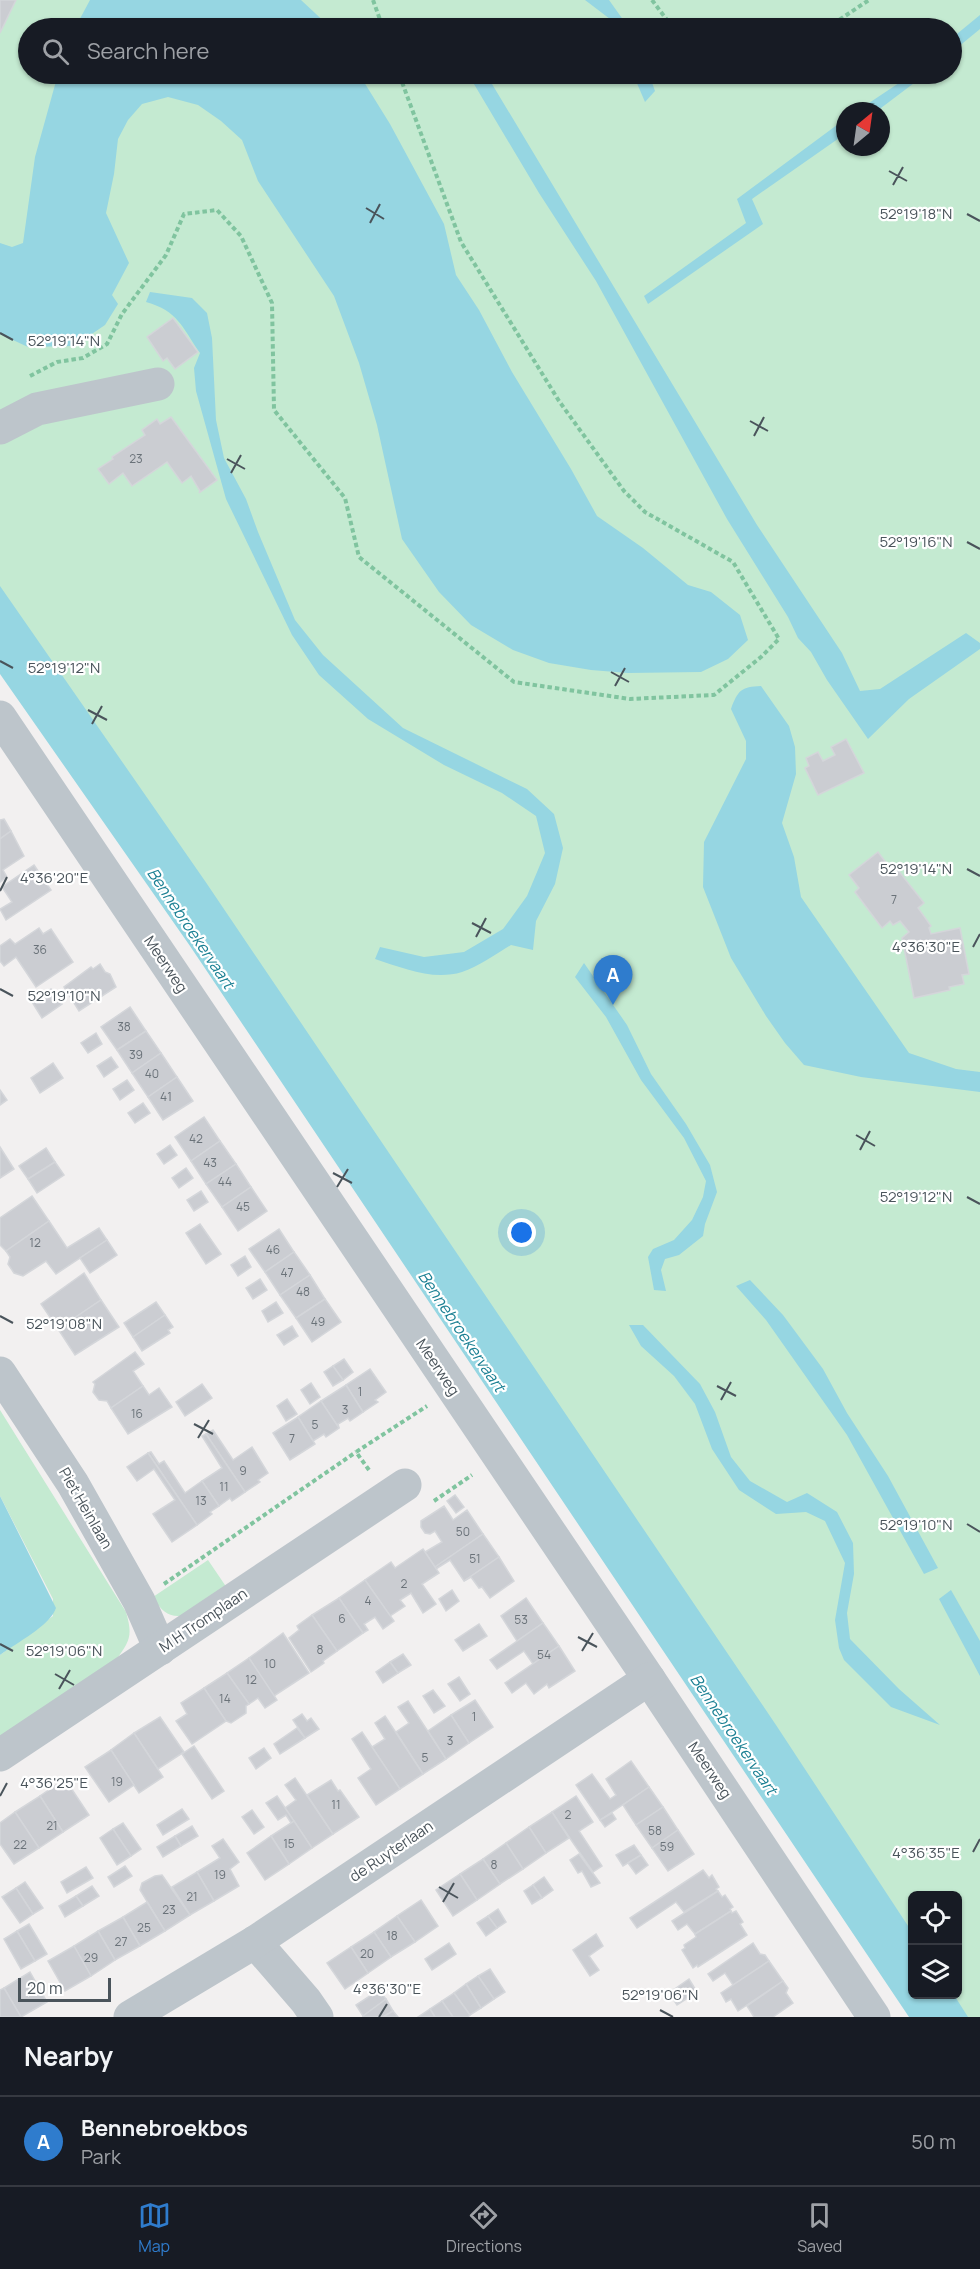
<!DOCTYPE html>
<html lang="en">
<head>
<meta charset="utf-8">
<style>
	:root { --surface:#171b24; --page:#242831; --text:#f1f3f6; --muted:#9ea1a6; --line:#363941; --accent:#2f7ccd }
	body { margin:0; font-family:Manrope,sans-serif; background:var(--page); color:var(--text) }
	.controls { position:absolute; right:18px; bottom:18px; display:grid; overflow:hidden; border-radius:9px; box-shadow:0 2px 4px #0004 }
	.controls button { width:54px; height:54px; display:grid; place-items:center; padding:0; border:0; border-bottom:2px solid var(--line); background:var(--surface); color:var(--text); font:30px sans-serif }
	.compass { position:absolute; left:836px; top:102px; width:54px; height:54px; border-radius:50%; background:var(--surface); box-shadow:0 2px 4px #0004; rotate:29deg }
	.scale { position:absolute; left:18px; bottom:15px; width:93px; box-sizing:border-box; padding-left:6px; border:3px solid #4a545b; border-top:0; font-size:16px; line-height:21px; white-space:nowrap; color:#4a545b; -webkit-text-stroke:4px #fff; paint-order:stroke }
	.you { position:absolute; left:522px; top:1233px; width:21px; height:21px; margin:-15px; border:4px solid #fff; border-radius:50%; background:#1a73e8; box-shadow:0 0 0 9px #1a73e833 }
	.badge { display:grid; place-items:center; width:39px; height:39px; border-radius:50%; background:var(--accent); color:#fff; font-size:20px; font-weight:700 }
	.pin { position:absolute; translate:-50% -50px; filter:drop-shadow(0 2px 3px #0008) }
	.pin::after { content:''; position:absolute; top:32px; width:21px; height:18px; background:inherit; clip-path:polygon(0 0,100% 0,50% 100%) }
	.list { margin:0; padding:0; list-style:none }
	h2 { display:flex; justify-content:space-between; align-items:center; height:78px; margin:0; padding:0 24px; font-size:26px }
	h2 small { font-size:20px; font-weight:400; color:var(--muted) }
	.list li { display:grid; grid-template-columns:39px 1fr auto; gap:18px; align-items:center; box-sizing:border-box; height:90px; padding:0 24px; border-top:2px solid var(--line) }
	.list b { display:block; font-size:22px; white-space:nowrap }
	.list p { margin:0; font-size:20px; white-space:nowrap; color:var(--muted) }
	.list em { font-size:20px; font-style:normal; color:var(--muted) }
	.icon { flex:none; width:33px; height:33px; fill:none; stroke:currentColor; stroke-width:2; stroke-linecap:round; stroke-linejoin:round }
	.map { position:relative; flex:none; width:980px; height:2017px; overflow:hidden }
	.search { position:absolute; background:var(--surface); box-shadow:0 2px 4px #0004; left:18px; right:18px; top:18px; height:66px; display:flex; align-items:center; gap:15px; box-sizing:border-box; padding:0 21px; border-radius:33px; color:var(--muted); font-size:22px }
	.sheet { height:168px; background:var(--surface) }
	nav { display:flex; justify-content:space-around; align-items:center; box-sizing:border-box; height:84px; border-top:2px solid var(--line); background:var(--surface); font-size:16px; color:var(--muted) }
	nav a { display:grid; justify-items:center; gap:3px }
	nav .on { color:var(--accent) }
	.map>svg:first-child { display:block }
	.green { fill:#c4ead1; fill-rule:evenodd }
	.water { fill:#96d6e2 }
	.building { fill:#cbcdd2; stroke:#d4d6da; stroke-width:1.5 }
	.lines { fill:none; stroke-linecap:round; stroke-linejoin:round }
	.path { stroke:#80c49f; stroke-width:4; stroke-dasharray:4.5 3; stroke-linecap:butt }
	.minor { stroke:#bdc5cb; stroke-width:33 }
	.ticks { fill:none; stroke:#4a545b; stroke-width:2 }
	.labels { text-anchor:middle; dominant-baseline:central; stroke-width:4.5; stroke-linejoin:round; paint-order:stroke }
	.number-label { font-size:12px; fill:#6a7279 }
	.street-label { font-size:15px; fill:#4a545b; stroke:#fff }
	.water-label { font-size:16px; font-style:italic; fill:#1c8194; stroke:#fff }
	.ticks-label { font-size:15px; text-anchor:middle; fill:#4a545b; stroke:#fff; stroke-width:4.5; stroke-linejoin:round; paint-order:stroke }
</style>
</head>
<body>
<div class="map">
<svg width="980" height="2017" viewBox="0 0 980 2017">
	<rect width="100%" height="100%" fill="#f2f0f0"/>
	<g class="green">
		<path d="M0,0H980V2017H936L919,1995L958,1994V1896H912V1985L0,632ZM28,28H952V74H28ZM845,111H881V147H845Z"/>
		<path d="M0,1410L126,1612C133,1636 130,1641 115,1661L0,1739V1655L53,1616V1599L0,1496Z"/>
		<path d="M208,1560L227,1588C202,1606 174,1636 153,1597Z"/>
	</g>
	<g class="water">
		<polygon points="90,0 301,0 331,28 75,28"/>
		<polygon points="585,0 609,0 629,28 614,28 610,19"/>
		<polygon points="980,15 980,29 952,52 952,38"/>
		<polygon points="58,74 359,74 390,124 444,224 456,275 479,310 512,372 571,469 597,516 643,548 688,585 711,592 740,615 748,640 728,659 701,672 628,673 591,670 549,663 513,650 471,625 439,592 402,539 377,425 359,363 334,296 258,181 242,140 221,121 198,105 168,97 142,104 128,120 118,139 114,174 106,213 129,263 112,295 118,304 105,325 74,346 28,347 0,334 0,243 12,247 23,243 35,157"/>
		<polygon points="468,74 486,74 757,525 842,653 860,691 880,689 966,633 980,643 980,649 909,699 868,739 827,680 811,652 798,638 788,617 727,519 596,281 539,193"/>
		<polygon points="633,74 649,74 655,91 645,102"/>
		<polygon points="910,74 926,74 877,111 857,111 899,83"/>
		<polygon points="845,119 845,134 752,199 763,224 648,304 644,296 746,223 737,199"/>
		<path d="M150,292L192,298L207,313L212,338L216,420L224,458L246,499L258,532L295,620L323,655L403,728L527,789L554,814L563,848L555,884L536,921L533,950L511,945C496,954 478,967 462,972C433,981 403,968 375,959L380,947L424,957L464,952L503,929L527,896L545,853L536,816L502,793L444,765L368,719L319,675L292,635L226,499L196,391L194,368L200,353C182,327 178,311 146,302Z"/>
		<polygon points="0,586 205,881 776,1725 912,1932 912,1994 954,1995 968,2017 909,2017 190,946 0,674"/>
		<path d="M761,686L789,726L795,747L796,774L782,823L794,857L801,897L909,1053L956,1069L980,1072V1092L861,1077L804,1065L785,1043L766,1016L731,958L703,887L704,842L746,759V741L731,709C738,690 741,687 761,686Z"/>
		<polygon points="584,963 627,1025 651,1074 686,1124 710,1165 717,1192 705,1224 703,1236 679,1255 665,1259 661,1270 666,1291 654,1290 648,1257 653,1249 674,1240 692,1220 703,1197 706,1181 684,1138 641,1080 606,1017 575,977"/>
		<polygon points="750,1280 783,1315 823,1369 847,1413 888,1476 938,1568 924,1574 847,1435 766,1320 736,1286"/>
		<polygon points="629,1325 643,1325 700,1384 715,1412 731,1457 750,1481 787,1502 807,1493 837,1512 853,1543 854,1574 847,1613 850,1639 899,1689 940,1725 891,1707 844,1660 839,1648 835,1620 845,1563 825,1521 806,1512 776,1514 739,1490 712,1449 695,1404 674,1376 641,1346"/>
		<path d="M0,1496L56,1608C50,1626 16,1643 0,1655Z"/>
		<polygon points="951,1590 980,1641 980,1676 939,1599"/>
	</g>
	<g class="building">
		<polygon points="0,0 16,0 0,33"/>
		<polygon points="173,318 198,352 175,369 167,358 163,361 147,337"/>
		<polygon points="171,417 217,480 199,493 200,491 191,476 182,483 167,462 132,486 123,473 109,484 98,469 113,459 112,457 145,435 142,430 157,419 160,424"/>
		<polygon points="846,739 864,773 818,795 805,768 809,766 806,758 818,752 823,761 835,755 831,747"/>
		<polygon points="4,819 11,831 0,839 0,820"/>
		<polygon points="11,831 24,856 3,870 7,877 0,882 0,839"/>
		<polygon points="878,852 893,872 897,869 924,903 918,908 931,926 929,928 931,934 960,928 969,974 962,975 964,984 949,987 950,990 914,998 902,938 909,932 900,921 893,925 890,921 882,928 855,892 859,888 849,875"/>
		<polygon points="34,865 51,890 6,920 0,909 12,902 2,887"/>
		<polygon points="39,928 43,934 51,929 73,962 36,987 16,957 4,966 0,961 0,946 10,939 15,944"/>
		<polygon points="100,964 105,972 110,974 116,987 79,1011 64,987 91,967 93,969"/>
		<polygon points="51,989 62,1004 42,1018 32,1002"/>
		<polygon points="130,1007 146,1031 117,1050 101,1027"/>
		<polygon points="146,1031 161,1053 132,1073 117,1050"/>
		<polygon points="96,1033 102,1044 88,1053 81,1043"/>
		<polygon points="161,1053 177,1077 148,1097 132,1073"/>
		<polygon points="111,1057 118,1067 104,1077 97,1066"/>
		<polygon points="53,1063 63,1078 40,1093 31,1078"/>
		<polygon points="177,1077 193,1101 163,1120 148,1097"/>
		<polygon points="127,1080 134,1090 120,1100 113,1089"/>
		<polygon points="0,1090 7,1100 0,1105"/>
		<polygon points="143,1103 150,1113 135,1123 128,1113"/>
		<polygon points="204,1117 220,1141 191,1161 175,1137"/>
		<polygon points="220,1141 236,1164 206,1184 191,1161"/>
		<polygon points="170,1145 177,1155 164,1164 157,1154"/>
		<polygon points="0,1147 14,1169 0,1178"/>
		<polygon points="46,1148 55,1162 28,1179 19,1166"/>
		<polygon points="55,1162 64,1175 37,1193 28,1179"/>
		<polygon points="236,1164 251,1187 222,1207 206,1184"/>
		<polygon points="186,1168 193,1178 179,1188 172,1178"/>
		<polygon points="251,1187 267,1211 238,1231 222,1207"/>
		<polygon points="201,1191 208,1202 194,1211 187,1200"/>
		<polygon points="32,1196 49,1221 6,1251 0,1245 0,1218"/>
		<polygon points="49,1221 67,1248 99,1228 107,1240 56,1274 46,1261 23,1276 14,1273 8,1264 10,1257 6,1251"/>
		<polygon points="200,1224 221,1254 206,1264 186,1233"/>
		<polygon points="279,1229 294,1252 265,1272 249,1249"/>
		<polygon points="107,1240 117,1255 90,1273 80,1258"/>
		<polygon points="294,1252 310,1275 280,1295 265,1272"/>
		<polygon points="245,1256 251,1267 238,1276 231,1265"/>
		<polygon points="84,1273 101,1300 58,1329 41,1304"/>
		<polygon points="310,1275 325,1299 296,1318 280,1295"/>
		<polygon points="260,1279 267,1290 253,1299 246,1288"/>
		<polygon points="325,1299 341,1322 312,1342 296,1318"/>
		<polygon points="101,1300 119,1327 75,1355 58,1329"/>
		<polygon points="156,1302 165,1315 133,1337 124,1323"/>
		<polygon points="276,1302 283,1313 268,1322 262,1311"/>
		<polygon points="165,1315 173,1327 168,1330 170,1333 142,1351 133,1337"/>
		<polygon points="292,1326 298,1336 284,1345 277,1335"/>
		<polygon points="135,1352 144,1364 133,1371 143,1386 111,1408 107,1401 99,1400 93,1392 95,1384 93,1382"/>
		<polygon points="344,1359 353,1372 343,1380 333,1366"/>
		<polygon points="333,1366 343,1380 333,1386 324,1372"/>
		<polygon points="370,1369 386,1392 375,1400 378,1402 363,1412 346,1385"/>
		<polygon points="311,1383 320,1397 310,1404 301,1390"/>
		<polygon points="202,1384 212,1398 185,1416 176,1402"/>
		<polygon points="346,1385 363,1412 350,1421 348,1418 338,1424 339,1428 321,1401"/>
		<polygon points="143,1386 149,1395 159,1388 172,1407 128,1434 111,1408"/>
		<polygon points="287,1399 297,1414 286,1421 277,1406"/>
		<polygon points="321,1401 339,1428 326,1437 324,1434 313,1441 298,1417"/>
		<polygon points="298,1417 315,1444 290,1460 273,1433"/>
		<polygon points="213,1430 233,1460 252,1447 268,1473 258,1480 260,1482 245,1492 206,1434"/>
		<polygon points="206,1434 245,1492 232,1501 230,1498 219,1506 202,1481 222,1468 202,1436"/>
		<polygon points="151,1452 159,1464 164,1461 185,1493 202,1481 219,1506 210,1512 212,1514 197,1525 148,1453"/>
		<polygon points="148,1453 197,1525 172,1542 153,1514 175,1500 154,1469 137,1481 127,1467"/>
		<polygon points="455,1495 464,1507 456,1513 447,1501"/>
		<polygon points="444,1506 453,1520 467,1510 483,1534 435,1567 425,1552 442,1542 435,1531 430,1534 425,1533 421,1527 421,1521"/>
		<polygon points="483,1534 499,1557 464,1581 450,1560 436,1569 435,1567"/>
		<polygon points="423,1549 439,1573 422,1584 436,1604 423,1613 411,1593 400,1600 405,1606 390,1616 365,1580 391,1562 395,1568"/>
		<polygon points="499,1557 514,1581 490,1598 482,1587 479,1588 471,1577 464,1581"/>
		<polygon points="365,1580 394,1621 383,1629 375,1617 364,1624 368,1630 363,1633 339,1598"/>
		<polygon points="452,1590 459,1601 446,1611 439,1599"/>
		<polygon points="339,1598 363,1633 337,1651 312,1615"/>
		<polygon points="526,1598 543,1623 517,1641 501,1616"/>
		<polygon points="312,1615 337,1651 323,1661 324,1663 311,1672 289,1638 299,1630 297,1626"/>
		<polygon points="543,1623 559,1646 533,1664 524,1651 497,1669 490,1660"/>
		<polygon points="479,1624 487,1636 463,1651 455,1640"/>
		<polygon points="283,1633 309,1673 274,1696 249,1658"/>
		<polygon points="559,1646 575,1671 549,1688 547,1684 534,1694 526,1683 512,1693 505,1683"/>
		<polygon points="403,1654 411,1665 398,1673 390,1662"/>
		<polygon points="249,1658 277,1700 265,1708 258,1698 249,1704 227,1673"/>
		<polygon points="390,1662 398,1673 383,1683 376,1672"/>
		<polygon points="227,1673 249,1704 246,1706 246,1713 231,1723 226,1721 204,1688"/>
		<polygon points="459,1677 470,1694 460,1701 448,1684"/>
		<polygon points="204,1688 226,1721 192,1744 176,1721 187,1714 181,1703"/>
		<polygon points="433,1690 445,1706 434,1713 423,1696"/>
		<polygon points="475,1700 493,1727 469,1743 451,1715"/>
		<polygon points="408,1701 446,1759 423,1774 396,1732 409,1723 398,1707"/>
		<polygon points="302,1714 307,1721 311,1718 319,1729 305,1738 293,1720"/>
		<polygon points="451,1715 469,1743 446,1759 428,1731"/>
		<polygon points="385,1716 423,1774 400,1789 372,1747 385,1739 375,1723"/>
		<polygon points="160,1717 184,1752 158,1769 134,1733"/>
		<polygon points="297,1728 305,1738 280,1754 274,1744"/>
		<polygon points="362,1732 400,1789 376,1805 358,1778 371,1769 352,1739"/>
		<polygon points="134,1733 163,1777 139,1793 111,1750"/>
		<polygon points="194,1746 224,1791 212,1799 182,1754"/>
		<polygon points="264,1748 271,1758 256,1769 249,1758"/>
		<polygon points="111,1750 134,1785 109,1802 85,1767"/>
		<polygon points="631,1761 649,1787 600,1820 576,1785 592,1774 610,1799 616,1795 606,1779"/>
		<polygon points="295,1778 333,1834 312,1848 285,1808 296,1800 285,1785"/>
		<polygon points="65,1779 89,1815 63,1832 40,1796"/>
		<polygon points="331,1780 338,1791 340,1790 359,1817 333,1834 307,1795"/>
		<polygon points="649,1787 663,1807 636,1825 623,1805"/>
		<polygon points="40,1796 63,1832 39,1848 15,1812"/>
		<polygon points="277,1796 294,1821 291,1823 286,1815 278,1820 266,1803"/>
		<polygon points="576,1796 593,1822 579,1831 602,1866 593,1872 552,1812"/>
		<polygon points="663,1807 678,1830 652,1848 636,1825"/>
		<polygon points="182,1809 189,1819 163,1835 157,1825"/>
		<polygon points="252,1810 264,1827 254,1834 242,1817"/>
		<polygon points="15,1812 39,1848 14,1864 0,1844 0,1823"/>
		<polygon points="552,1812 569,1838 546,1853 529,1827"/>
		<polygon points="612,1813 616,1819 605,1827 600,1820"/>
		<polygon points="294,1821 312,1848 289,1864 271,1836"/>
		<polygon points="123,1823 141,1849 131,1856 113,1829"/>
		<polygon points="192,1826 198,1836 181,1846 175,1836"/>
		<polygon points="529,1827 546,1853 523,1869 506,1843"/>
		<polygon points="113,1829 131,1856 117,1865 100,1838"/>
		<polygon points="678,1830 694,1854 668,1871 652,1848"/>
		<polygon points="175,1836 181,1846 163,1857 157,1847"/>
		<polygon points="271,1836 289,1864 265,1880 247,1853"/>
		<polygon points="223,1839 239,1862 230,1869 239,1886 214,1901 197,1872 220,1858 212,1846"/>
		<polygon points="506,1843 523,1869 500,1884 483,1859"/>
		<polygon points="634,1845 641,1855 623,1866 616,1855"/>
		<polygon points="579,1854 600,1883 591,1887 582,1871 578,1873 570,1860"/>
		<polygon points="641,1855 648,1865 636,1874 628,1863"/>
		<polygon points="483,1859 500,1884 477,1900 460,1874"/>
		<polygon points="125,1866 132,1876 114,1887 108,1877"/>
		<polygon points="86,1867 93,1878 67,1893 61,1882"/>
		<polygon points="703,1870 709,1878 712,1875 719,1887 716,1889 718,1891 684,1912 676,1902 637,1928 630,1918"/>
		<polygon points="197,1872 214,1901 190,1915 172,1887"/>
		<polygon points="460,1874 477,1900 453,1916 436,1890"/>
		<polygon points="162,1875 190,1915 165,1931 140,1890 142,1883 155,1876"/>
		<polygon points="544,1877 553,1890 542,1898 533,1885"/>
		<polygon points="25,1882 43,1908 33,1914 16,1888"/>
		<polygon points="533,1885 542,1898 532,1904 524,1891"/>
		<polygon points="92,1886 99,1896 83,1906 76,1896"/>
		<polygon points="16,1888 33,1914 20,1923 2,1897"/>
		<polygon points="718,1891 722,1897 725,1895 733,1907 730,1909 731,1911 695,1934 687,1924 678,1930 672,1921"/>
		<polygon points="76,1896 83,1906 65,1917 59,1906"/>
		<polygon points="421,1900 438,1926 415,1942 397,1916"/>
		<polygon points="147,1902 165,1931 140,1946 123,1917"/>
		<polygon points="498,1909 506,1922 497,1928 488,1916"/>
		<polygon points="731,1911 732,1913 736,1911 743,1922 740,1924 747,1935 698,1967 697,1965 693,1968 682,1950 685,1948 684,1945 696,1937 695,1934"/>
		<polygon points="397,1916 415,1942 391,1957 374,1932"/>
		<polygon points="488,1916 497,1928 486,1936 477,1923"/>
		<polygon points="123,1917 140,1946 115,1960 98,1931"/>
		<polygon points="29,1924 47,1954 35,1961 17,1931"/>
		<polygon points="17,1931 35,1961 21,1969 4,1939"/>
		<polygon points="98,1931 115,1960 91,1976 74,1946"/>
		<polygon points="374,1932 391,1957 368,1973 351,1947"/>
		<polygon points="596,1934 603,1946 589,1956 599,1970 590,1976 573,1950"/>
		<polygon points="449,1943 456,1954 432,1970 425,1959"/>
		<polygon points="753,1943 760,1954 765,1955 769,1961 733,1985 725,1973 713,1981 708,1974"/>
		<polygon points="74,1946 91,1976 65,1991 48,1961"/>
		<polygon points="351,1947 368,1973 345,1989 327,1963"/>
		<polygon points="769,1961 783,1981 738,2011 731,1999 726,2002 721,1993"/>
		<polygon points="490,1969 505,1992 494,1999 478,1976"/>
		<polygon points="30,1972 47,2002 21,2017 4,1988"/>
		<polygon points="478,1976 494,1999 481,2008 466,1984"/>
		<polygon points="689,1979 697,1992 677,2005 669,1993"/>
		<polygon points="783,1981 788,1988 786,1993 793,2003 773,2017 754,2017 747,2006"/>
		<polygon points="466,1984 481,2008 470,2015 454,1993"/>
		<polygon points="4,1988 21,2017 0,2017 0,1990"/>
		<polygon points="379,1990 386,1999 363,2016 356,2005"/>
		<polygon points="454,1993 470,2015 468,2017 453,2017 442,2001"/>
		<polygon points="386,1999 393,2011 383,2017 364,2017 363,2016"/>
		<polygon points="442,2001 453,2017 435,2017 430,2009"/>
		<polygon points="430,2009 435,2017 418,2017"/>
		<polygon points="393,2011 398,2017 383,2017"/>
	</g>
	<g class="lines">
		<g class="path">
			<polyline points="373,0 383,28"/>
			<polyline points="652,0 673,28"/>
			<polyline points="827,28 869,0"/>
			<polyline points="30,376 57,362 83,358 107,344 122,314 166,255 184,214 217,210 241,236 272,303 274,410 345,498 359,557 514,682 630,699 714,695 761,657 779,639 733,562 645,512 624,491 559,401 461,242 399,74"/>
			<polyline points="369,1470 356,1452 427,1406"/>
			<polyline points="434,1501 472,1475"/>
			<polyline points="164,1584 356,1452"/>
		</g>
		<g class="minor">
			<polyline points="0,428 37,409 158,384"/>
			<polyline points="0,717 649,1679 874,2017"/>
			<polyline points="0,1373 73,1484 139,1601 160,1649"/>
			<polyline points="0,1755 405,1485"/>
			<polyline points="255,1942 306,2001 317,2017"/>
			<polyline points="130,2017 255,1942 649,1679"/>
		</g>
	</g>
	<path class="ticks" d="M889,171L907,181M893,185L903,167M366,208L384,219M967,214L980,221M370,223L380,204M0,333L13,340M750,421L768,431M754,436L764,417M227,459L245,469M231,473L241,455M967,542L980,549M0,661L13,668M611,672L629,682M615,686L625,668M88,710L107,720M92,724L102,706M967,869L980,876M0,891L7,877M472,923L491,933M476,937L486,918M973,947L980,934M0,989L13,996M856,1135L875,1146M860,1150L870,1131M333,1173L352,1183M337,1187L348,1169M967,1197L980,1204M0,1316L13,1323M717,1386L736,1396M721,1400L731,1382M194,1424L213,1434M198,1438L209,1420M967,1524L980,1532M578,1637L597,1647M0,1644L13,1651M582,1651L593,1633M55,1674L74,1685M59,1689L70,1670M0,1796L7,1783M973,1852L980,1839M439,1887L458,1898M443,1902L454,1883M660,2010L673,2017M379,2017L387,2004"/>
	<g class="labels">
		<g class="number-label">
			<text x="136" y="458">23</text>
			<text x="894" y="899">7</text>
			<text x="40" y="949">36</text>
			<text x="124" y="1026">38</text>
			<text x="136" y="1054">39</text>
			<text x="152" y="1073">40</text>
			<text x="166" y="1096">41</text>
			<text x="196" y="1138">42</text>
			<text x="210" y="1162">43</text>
			<text x="225" y="1181">44</text>
			<text x="243" y="1206">45</text>
			<text x="35" y="1242">12</text>
			<text x="273" y="1249">46</text>
			<text x="287" y="1272">47</text>
			<text x="303" y="1291">48</text>
			<text x="318" y="1321">49</text>
			<text x="360" y="1391">1</text>
			<text x="345" y="1409">3</text>
			<text x="137" y="1413">16</text>
			<text x="315" y="1424">5</text>
			<text x="292" y="1438">7</text>
			<text x="243" y="1470">9</text>
			<text x="224" y="1486">11</text>
			<text x="201" y="1500">13</text>
			<text x="463" y="1531">50</text>
			<text x="475" y="1558">51</text>
			<text x="404" y="1583">2</text>
			<text x="368" y="1600">4</text>
			<text x="342" y="1618">6</text>
			<text x="521" y="1619">53</text>
			<text x="320" y="1649">8</text>
			<text x="544" y="1654">54</text>
			<text x="270" y="1663">10</text>
			<text x="251" y="1679">12</text>
			<text x="225" y="1698">14</text>
			<text x="474" y="1716">1</text>
			<text x="450" y="1740">3</text>
			<text x="425" y="1757">5</text>
			<text x="117" y="1781">19</text>
			<text x="336" y="1804">11</text>
			<text x="568" y="1814">2</text>
			<text x="52" y="1825">21</text>
			<text x="655" y="1830">58</text>
			<text x="289" y="1843">15</text>
			<text x="20" y="1844">22</text>
			<text x="667" y="1846">59</text>
			<text x="494" y="1864">8</text>
			<text x="220" y="1874">19</text>
			<text x="192" y="1896">21</text>
			<text x="169" y="1909">23</text>
			<text x="144" y="1927">25</text>
			<text x="392" y="1935">18</text>
			<text x="121" y="1941">27</text>
			<text x="367" y="1953">20</text>
			<text x="91" y="1957">29</text>
		</g>
		<g class="street-label">
			<text transform="translate(166 964) rotate(56)">Meerweg</text>
			<text transform="translate(438 1367) rotate(56)">Meerweg</text>
			<text transform="translate(86 1508) rotate(60)">Piet Heinlaan</text>
			<text transform="translate(203 1620) rotate(-34)">M H Tromplaan</text>
			<text transform="translate(710 1770) rotate(56)">Meerweg</text>
			<text transform="translate(391 1851) rotate(-34)">de Ruyterlaan</text>
		</g>
		<g class="water-label">
			<text transform="translate(191 928) rotate(56)">Bennebroekervaart</text>
			<text transform="translate(462 1331) rotate(56)">Bennebroekervaart</text>
			<text transform="translate(734 1734) rotate(56)">Bennebroekervaart</text>
		</g>
	</g>
	<g class="ticks-label">
		<text x="916" y="219">52°19'18"N</text>
		<text x="64" y="346">52°19'14"N</text>
		<text x="916" y="547">52°19'16"N</text>
		<text x="64" y="673">52°19'12"N</text>
		<text x="916" y="874">52°19'14"N</text>
		<text x="54" y="883">4°36'20"E</text>
		<text x="926" y="952">4°36'30"E</text>
		<text x="64" y="1001">52°19'10"N</text>
		<text x="916" y="1202">52°19'12"N</text>
		<text x="64" y="1329">52°19'08"N</text>
		<text x="916" y="1530">52°19'10"N</text>
		<text x="64" y="1656">52°19'06"N</text>
		<text x="54" y="1788">4°36'25"E</text>
		<text x="926" y="1858">4°36'35"E</text>
		<text x="387" y="1994">4°36'30"E</text>
		<text x="660" y="2000">52°19'06"N</text>
	</g>
</svg>
<div class="controls">
<button><svg class="icon" aria-label="locate" viewBox="0 0 24 24"><circle cx="12" cy="12" r="6"/><path d="M12 2v4M12 18v4M2 12h4M18 12h4"/></svg></button>
<button><svg class="icon" aria-label="layers" viewBox="0 0 24 24"><path d="M12 4l9 5-9 5-9-5zM3 14l9 5 9-5"/></svg></button>
</div>
<svg class="compass" viewBox="-18 -18 36 36"><path d="M0-13l5 13h-10z" fill="#e53935"/><path d="M0 13l5-13h-10z" fill="#9ea1a6"/></svg>
<div class="scale">20 m</div>
<div class="you"></div>
<div class="pin badge" style="left:613px;top:1005px">A</div>
<div class="search"><svg class="icon" aria-label="search" viewBox="0 0 24 24"><circle cx="10" cy="10" r="6"/><path d="M15 15l6 6"/></svg>Search here</div>
</div>
<section class="sheet">
<h2>Nearby<small></small></h2>
<ul class="list">
<li><span class="badge">A</span><div><b>Bennebroekbos</b><p>Park</p></div><em>50 m</em></li>
</ul>
</section>
<nav>
<a class="on"><svg class="icon" aria-label="map" viewBox="0 0 24 24"><path d="M3 6l6-2 6 2 6-2v14l-6 2-6-2-6 2zM9 4v14M15 6v14"/></svg>Map</a>
<a><svg class="icon" aria-label="directions" viewBox="0 0 24 24"><path d="M12 3l9 9-9 9-9-9zM9 14v-3h6M13 9l2 2-2 2"/></svg>Directions</a>
<a><svg class="icon" aria-label="saved" viewBox="0 0 24 24"><path d="M7 4h10v16l-5-4-5 4z"/></svg>Saved</a>
</nav>
</body>
</html>
